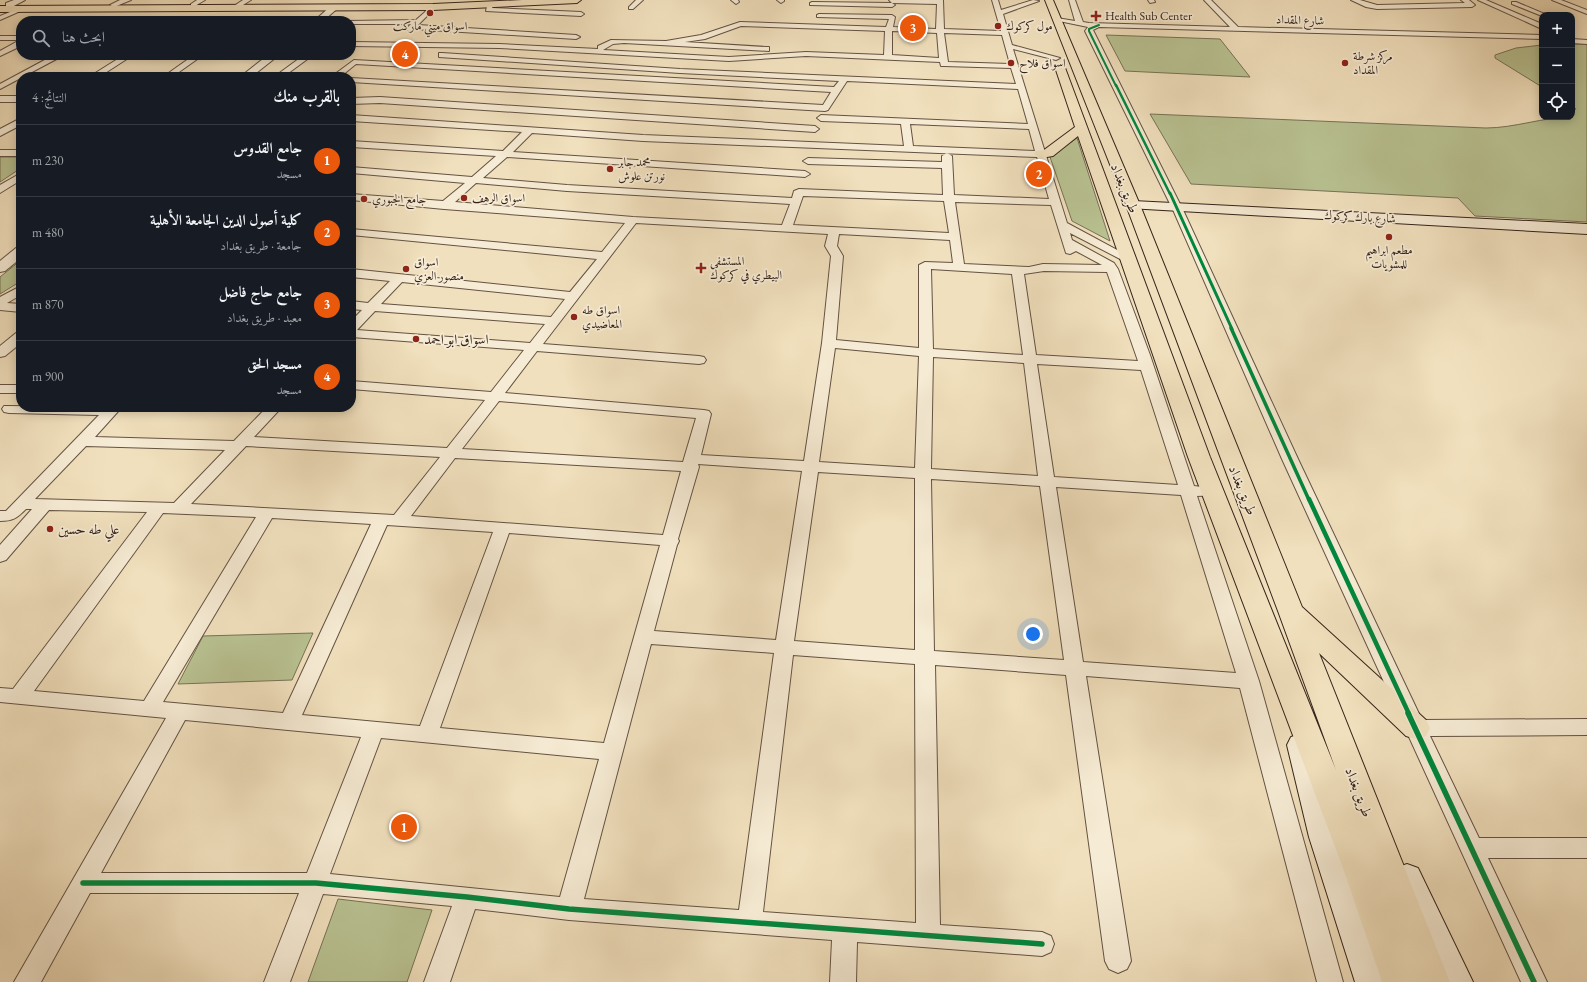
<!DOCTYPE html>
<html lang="ar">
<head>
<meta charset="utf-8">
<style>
	:root { --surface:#171b24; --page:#20242c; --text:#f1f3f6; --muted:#9ea1a6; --line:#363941; --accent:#ea580c }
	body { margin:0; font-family:"EB Garamond",Amiri,serif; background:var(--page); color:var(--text); direction:rtl }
	.controls { position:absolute; right:12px; top:12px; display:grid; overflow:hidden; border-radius:8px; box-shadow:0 2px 10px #0003 }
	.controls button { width:36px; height:36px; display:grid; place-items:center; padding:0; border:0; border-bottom:1px solid var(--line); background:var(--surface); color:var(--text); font:20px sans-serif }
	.you { position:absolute; left:1033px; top:634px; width:14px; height:14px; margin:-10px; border:3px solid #fff; border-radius:50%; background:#1a73e8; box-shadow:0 0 0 6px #1a73e833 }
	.badge { display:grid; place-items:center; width:26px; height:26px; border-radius:50%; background:var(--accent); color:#fff; font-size:13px; font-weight:700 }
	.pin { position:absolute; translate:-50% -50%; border:2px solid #fff; box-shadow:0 1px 4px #0006 }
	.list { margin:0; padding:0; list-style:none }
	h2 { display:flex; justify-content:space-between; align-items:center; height:52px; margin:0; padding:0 16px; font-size:17px }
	h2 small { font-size:13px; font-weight:400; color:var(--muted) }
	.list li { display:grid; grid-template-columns:26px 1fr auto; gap:12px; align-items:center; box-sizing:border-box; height:72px; padding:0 16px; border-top:1px solid var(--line) }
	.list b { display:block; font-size:15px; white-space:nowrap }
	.list p { margin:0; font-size:13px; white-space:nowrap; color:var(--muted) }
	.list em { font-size:13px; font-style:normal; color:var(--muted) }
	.icon { flex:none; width:22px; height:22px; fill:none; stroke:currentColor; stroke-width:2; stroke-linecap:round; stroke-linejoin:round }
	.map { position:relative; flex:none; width:1587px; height:982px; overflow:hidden; direction:ltr }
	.search { position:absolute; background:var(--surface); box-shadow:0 2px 10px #0003; left:16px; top:16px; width:340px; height:44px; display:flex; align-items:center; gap:10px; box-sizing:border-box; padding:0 14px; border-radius:16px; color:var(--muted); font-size:15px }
	.panel { position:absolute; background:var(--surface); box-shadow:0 2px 10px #0003; left:16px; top:72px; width:340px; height:340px; border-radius:16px; direction:rtl }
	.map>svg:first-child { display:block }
	.green { fill:#b9c292; stroke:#777256 }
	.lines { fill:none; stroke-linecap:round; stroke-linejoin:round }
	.minor-casing { stroke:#645243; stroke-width:2 }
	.tertiary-casing { stroke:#645243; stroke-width:2 }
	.secondary-casing { stroke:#35231a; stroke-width:2 }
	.primary-casing { stroke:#35231a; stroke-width:2 }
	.minor { fill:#f6ebd4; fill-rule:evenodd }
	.tertiary { fill:#f6ebd4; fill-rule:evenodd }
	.secondary { fill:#f6ebd4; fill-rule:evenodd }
	.primary { fill:#f1e0bd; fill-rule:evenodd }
	.cycleway-far5-casing { stroke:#f6ebd4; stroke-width:3 }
	.cycleway-far4-casing { stroke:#f6ebd4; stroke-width:4 }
	.cycleway-far3-casing { stroke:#f6ebd4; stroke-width:5 }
	.cycleway-far2-casing { stroke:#f6ebd4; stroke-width:6 }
	.cycleway-far1-casing { stroke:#f6ebd4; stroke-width:7 }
	.cycleway-casing { stroke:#f6ebd4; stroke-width:8 }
	.cycleway-far5 { stroke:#00873e; stroke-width:2 }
	.cycleway-far4 { stroke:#00873e; stroke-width:2.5 }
	.cycleway-far3 { stroke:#00873e; stroke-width:3 }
	.cycleway-far2 { stroke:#00873e; stroke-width:3.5 }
	.cycleway-far1 { stroke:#00873e; stroke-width:4.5 }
	.cycleway { stroke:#00873e; stroke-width:5.5 }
	.poi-dot { fill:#8f2418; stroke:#f6ebd4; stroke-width:1.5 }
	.labels { text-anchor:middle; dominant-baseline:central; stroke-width:3.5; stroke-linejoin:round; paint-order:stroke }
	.far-poi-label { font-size:12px; fill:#35231a; stroke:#f6ebd4; text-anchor:start }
	.far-street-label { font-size:12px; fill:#35231a; stroke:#f6ebd4 }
	.street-label { font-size:14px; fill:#35231a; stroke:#f6ebd4 }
	.poi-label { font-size:14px; fill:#35231a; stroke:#f6ebd4; text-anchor:start }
</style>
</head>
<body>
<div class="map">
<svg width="1587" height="982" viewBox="0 0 1587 982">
	<rect width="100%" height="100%" fill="#f1e0bd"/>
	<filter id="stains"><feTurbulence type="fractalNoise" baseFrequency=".005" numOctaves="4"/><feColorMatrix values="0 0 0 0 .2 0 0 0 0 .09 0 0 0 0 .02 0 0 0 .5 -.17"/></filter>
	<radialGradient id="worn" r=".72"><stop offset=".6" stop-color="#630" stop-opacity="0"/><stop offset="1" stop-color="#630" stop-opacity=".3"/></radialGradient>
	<g class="green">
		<polygon points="1106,35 1220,39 1250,77 1125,71"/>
		<path d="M1572,44H1587V222L1475,216L1458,198L1191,184L1150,114L1486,128C1515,128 1543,117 1572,117V111L1576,109L1572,106Z"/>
		<polygon points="1542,45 1542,87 1495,58 1495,55 1516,48"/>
		<polygon points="1077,138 1110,241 1072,221 1050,157"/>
		<polygon points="0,157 21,157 21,168 0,182"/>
		<polygon points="21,260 21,281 0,294 0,277"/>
		<polygon points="313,633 292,680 178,684 203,636"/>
		<polygon points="338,899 432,910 407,982 308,982"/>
	</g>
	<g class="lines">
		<g class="minor-casing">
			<g id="minor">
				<polygon points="197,0 205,0 195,6 191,6 191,4"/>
				<polygon points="243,0 251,0 235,10 231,10 231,8"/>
				<polygon points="636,0 643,0 633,9 629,9 629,7"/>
				<polygon points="731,0 738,0 739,2 736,4"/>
				<polygon points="777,0 784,0 784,1 781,3"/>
				<path d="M889,0H943L944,29L1001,31L992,0H998L1001,10L1033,0L1039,1L1003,14L1012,45L1060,58L1056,60L1013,49L1067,223L1134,259L1132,261H1124L1070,233L1072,240L1114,263L1118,269L1150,355L1194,486L1218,489L1220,492L1218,495L1197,496L1259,681L1343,982H1317L1240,688L1086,676L1131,961L1127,969L1118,973L1109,969L1105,961L1066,675L935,665L940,925L1042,932L1051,936L1054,944L1051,952L1042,956L857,942L856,982H830L832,940L569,920L475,909L450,982H424L452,906L323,894L290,982H264L299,893H90L41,982H14L166,718L0,702V688L13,689L147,512L49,510L6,560L0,562V545L32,509H26C17,518 13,521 0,521V511H6L99,415L9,413L4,412L2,409L4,406L122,407L95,437L234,441L267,407H282L254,437L447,448L485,400L351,389V381L491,392L524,350L351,337V321L362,310L351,309V301L368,303L390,281L351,277V269L570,292L597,259L351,235V229L602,252L625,223L444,209L351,200V194L443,201L465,183L351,173V167L472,177L496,156L351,147V141L503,151L522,132L351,121V115L643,135L904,146L901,124L821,121L817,118L821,115L1028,124L1018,89L847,81L828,110L825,111L351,82V78L823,105L831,92L356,64L340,77H331L354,60L834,87L839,81L680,73L439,57V53H442L680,69L1016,84L1011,68L944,66H941L940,62L806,56L729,61L499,48L351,46V42L499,44L598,49V46L611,40L666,41L701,35L740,22L886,27L889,19L817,17V15L819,14L892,15L895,17L893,27L936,29L937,4L892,3ZM741,26L885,31L884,55L806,52L729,57L603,50L613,44L624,43L769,51V47H766L685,42L705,39ZM892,31L937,33L939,58L892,55ZM944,33L1002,35L1010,64L948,62ZM910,124L1029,129L1035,151L913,146ZM532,133L643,141L1037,157L1049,199L954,195L952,156L947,153L942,156V162L808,158L803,161L808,164L942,168L943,195L799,189L794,191L792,198L567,185L483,178L507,157L805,177L810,174L805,171L513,152ZM476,183L567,191L790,204L782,225L633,217L455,202ZM803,196L944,201L949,233L793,225ZM955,202L1051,205L1066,253L1070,254L1076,251L1102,265L1043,264L1029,267L964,264ZM636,223L828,234L825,246L831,256L822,343L804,461L701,455L711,414L709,411L704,410L505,393L537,351L699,364L704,363L706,360L704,357L699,356L543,344ZM839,234L950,240L953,263L925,262L919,265V348L836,340L843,256L837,246ZM931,269L1012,274L1023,355L933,349ZM1044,271L1107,272L1138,361L1036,355L1024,274ZM402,282L565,299L551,317L381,304ZM375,311L545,324L530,343L357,330ZM835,348L919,356L915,468L819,462ZM933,357L1024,363L1038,476L931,469ZM1037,364L1141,370L1178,485L1054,477ZM499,401L696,418L683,462L462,449ZM86,446L225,450L174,503L35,499ZM246,446L440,457L394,515L191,504ZM455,458L681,471L663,535L411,516ZM698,464L802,471L776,640L654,631L677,545L679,541L678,539L699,467ZM818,472L915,478V650L794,641ZM931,479L1040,486L1064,660L934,651ZM1056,487L1181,495L1236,673L1083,662ZM163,513L256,517L144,701L34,691ZM272,518L371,524L283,713L163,702ZM387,525L493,532L420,726L302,715ZM509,533L660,545L604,743L440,728ZM651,644L774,653L739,910L584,899ZM793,655L915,664L916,923L763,912ZM185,720L361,737L307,873H101ZM381,738L599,759L560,897L330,874Z"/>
				<polygon points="1069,0 1075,0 1083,22 1089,23 1230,27 1204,0 1211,0 1238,27 1542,35 1542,39 1099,27 1093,30 1184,212 1298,459 1422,720 1587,719 1587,735 1430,736 1479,838 1587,838 1587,858 1488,858 1547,982 1521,982 1282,459 1174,212 1085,31 1088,27 1054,20 1057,18 1075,21"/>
				<polygon points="1148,0 1154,0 1155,2 1150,3"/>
				<polygon points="1351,0 1360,0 1377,5 1465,3 1461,0 1469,0 1475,5 1472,7 1377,9 1366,7"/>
				<polygon points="1478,0 1486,0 1542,24 1542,29"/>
				<polygon points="1552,0 1561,0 1587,10 1587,14"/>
				<polygon points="812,2 892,3 895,5 892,7 810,5 810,3"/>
				<polygon points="1512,2 1516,2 1547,15 1542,16 1512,4"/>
				<polygon points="490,4 493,6 492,8 581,12 584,14 581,16 486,11 487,6"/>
				<polygon points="433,5 436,7 418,25 576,35 580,37 576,39 414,29 410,31 406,29 411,24 351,24 351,21 348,21 416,20"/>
				<polygon points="20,8 25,9 0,20 0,16"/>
				<polygon points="56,17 59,19 58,21 50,21"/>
				<rect x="0" y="36" width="21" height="4"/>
				<polygon points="1572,39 1587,40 1587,44 1572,43"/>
				<polygon points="18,41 21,41 21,46 0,56 0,51"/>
				<polygon points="54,55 64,55 0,89 0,84"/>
				<polygon points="124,55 133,55 99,77 89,77"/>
				<polygon points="194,55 203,55 172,77 163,77"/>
				<polygon points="304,55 313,55 283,77 274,77"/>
				<rect x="0" y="96" width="21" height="6"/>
				<polygon points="380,97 815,126 819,129 815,132 380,103 351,104 351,98"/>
				<polygon points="21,118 21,125 0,136 0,129"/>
				<rect x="0" y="150" width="21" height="6"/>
				<polygon points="21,173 21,180 0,193 0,185"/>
				<polygon points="21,286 21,295 7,303 21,304 21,312 0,310 0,297"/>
				<polygon points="21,332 21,343 5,356 0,357 0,346 16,333"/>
				<rect x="0" y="385" width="21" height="8"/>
			</g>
		</g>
		<g class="tertiary-casing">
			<g id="tertiary">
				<polygon points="14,0 25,0 12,7 6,7 6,3"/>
				<polygon points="120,0 131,0 114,7 110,5"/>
				<polygon points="331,6 334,6 338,8 323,21 314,21"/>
				<polygon points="268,55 279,55 251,77 240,77"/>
				<polygon points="21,247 21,258 5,271 0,272 0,261 16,248"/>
			</g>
		</g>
		<g class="secondary-casing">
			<g id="secondary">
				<polygon points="1133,201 1587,224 1587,234 1128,208 1126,205 1128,202"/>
				<polygon points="1301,734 1311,737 1315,745 1341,837 1391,982 1355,982 1309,837 1287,745 1291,737"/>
				<polygon points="1407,864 1418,868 1473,982 1437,982 1391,878 1396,868"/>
			</g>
		</g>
		<g class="primary-casing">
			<g id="primary">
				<polygon points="522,0 581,0 577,3 433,10 0,12 0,6 433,4"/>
				<polygon points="1045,0 1053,0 1140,205 1302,607 1426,720 1430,728 1426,736 1416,739 1406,736 1319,653 1450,982 1382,982 1343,868 1188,457 1078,136 1053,156 1041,158 1034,154 1036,151 1044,150 1075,127 1055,67 1056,65 1064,65 1210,457 1336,770 1278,611 1126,205"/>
			</g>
		</g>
		<use href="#minor" class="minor"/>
		<use href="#tertiary" class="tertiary"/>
		<use href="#secondary" class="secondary"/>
		<use href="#primary" class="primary"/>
		<g class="cycleway-far5-casing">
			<polyline id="cycleway-far5" points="1099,25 1089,29 1089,31 1116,86"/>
		</g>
		<g class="cycleway-far4-casing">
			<polyline id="cycleway-far4" points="1116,85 1170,194"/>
		</g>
		<g class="cycleway-far3-casing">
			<polyline id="cycleway-far3" points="1170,193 1232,329"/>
		</g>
		<g class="cycleway-far2-casing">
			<polyline id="cycleway-far2" points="1231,328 1309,500"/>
		</g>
		<g class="cycleway-far1-casing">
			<polyline id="cycleway-far1" points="1309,499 1409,714"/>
		</g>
		<g class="cycleway-casing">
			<g id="cycleway">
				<polyline points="1408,713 1534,982"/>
				<polyline points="83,883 316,883 467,897 569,909 1042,944"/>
			</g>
		</g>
		<use href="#cycleway-far5" class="cycleway-far5"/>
		<use href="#cycleway-far4" class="cycleway-far4"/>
		<use href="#cycleway-far3" class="cycleway-far3"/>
		<use href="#cycleway-far2" class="cycleway-far2"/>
		<use href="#cycleway-far1" class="cycleway-far1"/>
		<use href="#cycleway" class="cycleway"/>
	</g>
	<g class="poi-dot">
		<circle cx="430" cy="13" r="4"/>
		<path d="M1094 10h4v4h4v4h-4v4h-4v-4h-4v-4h4z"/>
		<circle cx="998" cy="26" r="4"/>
		<circle cx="1011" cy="63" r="4"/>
		<circle cx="1345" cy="63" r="4"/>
		<circle cx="610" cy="169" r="4"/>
		<circle cx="464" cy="198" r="4"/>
		<circle cx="364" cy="199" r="4"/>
		<circle cx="1389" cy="237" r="4"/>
		<path d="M699 262h4v4h4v4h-4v4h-4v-4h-4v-4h4z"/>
		<circle cx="406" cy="269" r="4"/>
		<circle cx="574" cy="317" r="4"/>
		<circle cx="416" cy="339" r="4"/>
		<circle cx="50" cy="529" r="4"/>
	</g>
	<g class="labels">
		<g class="far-poi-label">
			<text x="1105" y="16">Health Sub Center</text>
			<text x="430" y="26" text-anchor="middle">اسواق ميني ماركت</text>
			<text x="1006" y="26">مول كركوك</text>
			<text x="1353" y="56">مركز شرطة<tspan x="1353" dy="14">المقداد</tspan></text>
			<text x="1019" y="63">اسواق فلاح</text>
			<text x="618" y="162">محمد جابر<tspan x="618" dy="14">نورتن علوش</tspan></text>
			<text x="472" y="198">اسواق الرهف</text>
			<text x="372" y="199">جامع الجبوري</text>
			<text x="1389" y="250" text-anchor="middle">مطعم ابراهيم<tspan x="1389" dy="14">للمشويات</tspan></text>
			<text x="710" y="261">المستشفى<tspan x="710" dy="14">البيطري في كركوك</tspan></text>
			<text x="414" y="262">اسواق<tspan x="414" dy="14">منصور العزي</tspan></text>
			<text x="582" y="310">اسواق طه<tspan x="582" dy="14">المعاضيدي</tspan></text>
		</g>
		<g class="far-street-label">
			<text transform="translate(1300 20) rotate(2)">شارع المقداد</text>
			<text transform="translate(1360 217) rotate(3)">شارع بارك كركوك</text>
		</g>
		<g class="street-label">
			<text transform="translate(1125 188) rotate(68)">طريق بغداد</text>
			<text transform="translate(1243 490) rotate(68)">طريق بغداد</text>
			<text transform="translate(1359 792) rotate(69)">طريق بغداد</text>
		</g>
		<g class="poi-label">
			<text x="424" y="339">اسواق ابو احمد</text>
			<text x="58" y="529">علي طه حسين</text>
		</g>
	</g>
	<rect width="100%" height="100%" filter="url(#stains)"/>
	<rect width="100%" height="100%" fill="url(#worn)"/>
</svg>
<div class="controls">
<button>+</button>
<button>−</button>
<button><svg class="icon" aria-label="locate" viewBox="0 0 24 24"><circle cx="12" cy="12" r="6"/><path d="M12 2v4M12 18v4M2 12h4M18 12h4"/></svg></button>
</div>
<div class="you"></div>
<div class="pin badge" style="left:404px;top:827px">1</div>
<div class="pin badge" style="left:1039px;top:174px">2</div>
<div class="pin badge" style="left:913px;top:28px">3</div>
<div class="pin badge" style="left:405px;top:54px">4</div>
<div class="search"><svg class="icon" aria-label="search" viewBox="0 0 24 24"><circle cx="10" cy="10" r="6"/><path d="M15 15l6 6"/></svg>ابحث هنا</div>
<section class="panel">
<h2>بالقرب منك<small>النتائج: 4</small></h2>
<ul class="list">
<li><span class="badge">1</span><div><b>جامع القدوس</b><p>مسجد</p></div><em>230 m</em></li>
<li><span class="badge">2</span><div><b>كلية أصول الدين الجامعة الأهلية</b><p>جامعة · طريق بغداد</p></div><em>480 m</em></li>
<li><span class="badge">3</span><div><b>جامع حاج فاضل</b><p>معبد · طريق بغداد</p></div><em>870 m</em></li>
<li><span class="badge">4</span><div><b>مسجد الحق</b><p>مسجد</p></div><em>900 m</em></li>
</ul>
</section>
</div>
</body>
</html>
